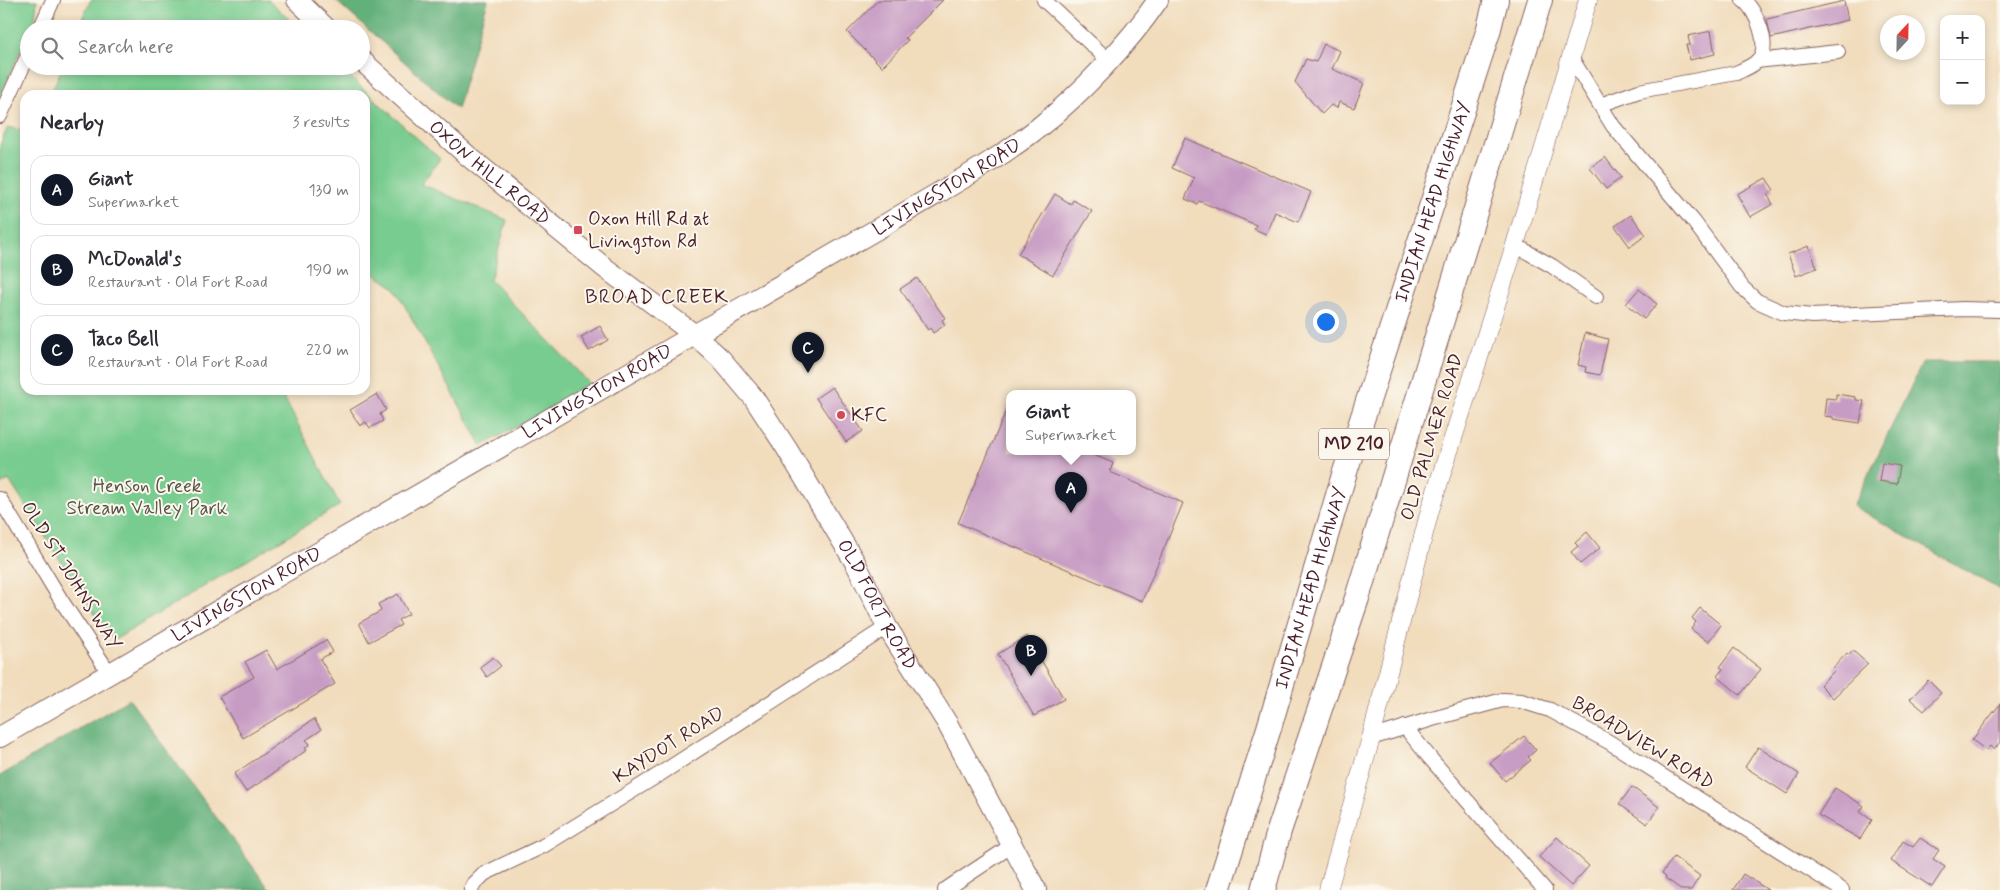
<!DOCTYPE html>
<html lang="en">
<head>
<meta charset="utf-8">
<style>
	:root { --surface:#fff; --page:#f2f2f3; --text:#2b2b33; --muted:#7c7c81; --line:#e1e1e2; --accent:#111827 }
	body { margin:0; font-family:Mynerve,sans-serif; background:var(--page); color:var(--text) }
	.controls { position:absolute; right:15px; top:15px; display:grid; overflow:hidden; border-radius:10px; box-shadow:0 2px 8px #0003 }
	.controls button { width:45px; height:45px; display:grid; place-items:center; padding:0; border:0; border-bottom:1px solid var(--line); background:var(--surface); color:var(--text); font:25px sans-serif }
	.compass { position:absolute; left:1880px; top:15px; width:45px; height:45px; border-radius:50%; background:var(--surface); box-shadow:0 2px 8px #0003; rotate:22deg }
	.you { position:absolute; left:1325px; top:321px; width:18px; height:18px; margin:-12px; border:4px solid #fff; border-radius:50%; background:#1a73e8; box-shadow:0 0 0 8px #1a73e833 }
	.badge { display:grid; place-items:center; width:32px; height:32px; border-radius:50%; background:var(--accent); color:#fff; font-size:16px; font-weight:700 }
	.pin { position:absolute; translate:-50% -41px; filter:drop-shadow(0 1px 2px #0008) }
	.pin::after { content:''; position:absolute; top:26px; width:18px; height:15px; background:inherit; clip-path:polygon(0 0,100% 0,50% 100%) }
	.popup { position:absolute; left:1006px; top:390px; width:130px; height:65px; box-sizing:border-box; display:grid; place-content:center; border-radius:10px; background:var(--surface); filter:drop-shadow(0 1px 4px #0005); font-size:16px; white-space:nowrap; color:var(--muted) }
	.popup b { font-size:19px; color:var(--text) }
	.popup::after { content:''; position:absolute; left:50%; top:100%; margin-left:-10px; border:10px solid transparent; border-top-color:var(--surface) }
	.list { margin:0; padding:0; list-style:none }
	h2 { display:flex; justify-content:space-between; align-items:center; height:65px; margin:0; padding:0 20px; font-size:21px }
	h2 small { font-size:16px; font-weight:400; color:var(--muted) }
	.list li { display:grid; grid-template-columns:32px 1fr auto; gap:15px; align-items:center; box-sizing:border-box; height:70px; margin:0 10px 10px; padding:0 10px; border:1px solid var(--line); border-radius:15px }
	.list b { display:block; font-size:19px; white-space:nowrap }
	.list p { margin:0; font-size:16px; white-space:nowrap; color:var(--muted) }
	.list em { font-size:16px; font-style:normal; color:var(--muted) }
	.icon { flex:none; width:28px; height:28px; fill:none; stroke:currentColor; stroke-width:2; stroke-linecap:round; stroke-linejoin:round }
	.map { position:relative; flex:none; width:2000px; height:890px; overflow:hidden }
	.search { position:absolute; background:var(--surface); box-shadow:0 2px 8px #0003; left:20px; top:20px; width:350px; height:55px; display:flex; align-items:center; gap:12px; box-sizing:border-box; padding:0 18px; border-radius:28px; color:var(--muted); font-size:19px }
	.panel { position:absolute; background:var(--surface); box-shadow:0 2px 8px #0003; left:20px; top:90px; width:350px; height:305px; border-radius:15px }
	.map>svg:first-child { display:block }
	.green { fill:#78cc8f; stroke:#61765d }
	.forest { fill:#62b07a; stroke:#566852 }
	.building { fill:#c79cc4 }
	.lines { fill:none; stroke-linecap:round; stroke-linejoin:round }
	.minor-casing { stroke:#84615e; stroke-width:16 }
	.tertiary-casing { stroke:#84615e; stroke-width:19 }
	.secondary-casing { stroke:#84615e; stroke-width:22 }
	.trunk-casing { stroke:#84615e; stroke-width:26 }
	.minor { stroke:#fff; stroke-width:14 }
	.tertiary { stroke:#fff; stroke-width:18 }
	.secondary { stroke:#fff; stroke-width:20 }
	.trunk { stroke:#fff; stroke-width:24 }
	.poi-dot { fill:#d1495b; stroke:#fbf7ec; stroke-width:2 }
	.labels { text-anchor:middle; dominant-baseline:central; stroke-width:4; stroke-linejoin:round; paint-order:stroke }
	.shield { fill:#fbf7ec; stroke:#7f6065; stroke-width:1 }
	.shield-label { font-size:18px; font-weight:bold; fill:#4a1f2b }
	.street-label { font-size:19px; fill:#4a1f2b; stroke:#fbf7ec }
	.poi-label { font-size:19px; fill:#4a1f2b; stroke:#fbf7ec; text-anchor:start }
	.park-label { font-size:19px; fill:#585349; stroke:#fbf7ec }
	.neighbourhood-label { font-size:20px; letter-spacing:1px; fill:#4a1f2b; stroke:#fbf7ec }
</style>
</head>
<body>
<div class="map">
<svg width="2000" height="890" viewBox="0 0 2000 890">
	<rect width="100%" height="100%" fill="#fbf7ec"/>
	<filter id="ink" filterUnits="userSpaceOnUse"><feTurbulence type="fractalNoise" baseFrequency=".02" numOctaves="2"/><feDisplacementMap in="SourceGraphic" scale="10" xChannelSelector="R" yChannelSelector="G"/><feConvolveMatrix kernelMatrix="1 2 1 2 8 2 1 2 1" color-interpolation-filters="sRGB"/></filter>
	<filter id="wash" filterUnits="userSpaceOnUse"><feTurbulence type="fractalNoise" baseFrequency=".0096" numOctaves="4" result="noise"/><feDisplacementMap in="SourceGraphic" scale="20" xChannelSelector="R" yChannelSelector="G"/><feGaussianBlur stdDeviation="1.12" result="paint"/><feColorMatrix in="noise" values="0 0 0 0 0 0 0 0 0 0 0 0 0 0 0 0 0 1.4 0 .05"/><feComposite in="paint" operator="in"/></filter>
	<g filter="url(#wash)">
		<rect width="100%" height="100%" fill="#f1dcbc"/>
		<g class="green">
			<polygon points="0,0 37,0 35,19 29,29 29,32 4,87 0,111"/>
			<polygon points="91,0 269,0 299,29 77,29"/>
			<polygon points="63,66 338,66 440,159 421,184 507,220 490,280 591,385 482,446 395,288 370,271 365,274 365,95 50,95"/>
			<polygon points="25,123 25,390 280,390 340,505 116,639 111,637 103,627 9,480 0,485 0,145 8,127 18,130"/>
		</g>
		<g class="forest">
			<polygon points="335,0 488,0 457,109"/>
			<polygon points="1923,362 2000,362 2000,590 1853,506"/>
			<polygon points="129,699 270,890 0,890 0,776"/>
		</g>
		<g id="blocks">
			<g class="building">
				<polygon points="878,0 943,0 905,38 908,40 882,67 847,32"/>
				<polygon points="1844,1 1848,20 1771,38 1767,19"/>
				<polygon points="1711,31 1715,54 1690,60 1686,45 1690,45 1688,36"/>
				<polygon points="1324,44 1340,51 1332,69 1364,83 1354,108 1339,102 1337,108 1331,105 1322,114 1295,82 1306,59 1316,62"/>
				<polygon points="1185,138 1311,192 1298,222 1275,212 1266,234 1254,229 1256,225 1199,201 1197,204 1185,199 1194,178 1172,168"/>
				<polygon points="1605,157 1621,178 1606,189 1590,168"/>
				<polygon points="1766,178 1774,190 1767,194 1773,204 1750,217 1737,194"/>
				<polygon points="1055,194 1071,204 1073,200 1092,211 1053,275 1018,254"/>
				<polygon points="1631,215 1646,235 1630,247 1615,226"/>
				<polygon points="1809,246 1817,268 1796,276 1788,254"/>
				<polygon points="917,278 945,318 942,320 945,325 933,333 930,328 928,330 900,289"/>
				<polygon points="1639,289 1657,304 1644,319 1626,304"/>
				<polygon points="600,326 608,340 589,351 581,337"/>
				<polygon points="1585,333 1608,339 1600,375 1585,372 1586,367 1578,365"/>
				<polygon points="832,387 863,431 846,442 816,398"/>
				<polygon points="377,394 386,410 380,414 383,421 370,428 366,422 360,426 350,410"/>
				<polygon points="1836,394 1856,397 1856,400 1864,401 1860,423 1833,419 1833,417 1824,416 1826,398 1836,399"/>
				<polygon points="1010,402 1010,452 1086,452 1113,463 1110,472 1183,503 1142,601 958,523"/>
				<polygon points="1882,463 1900,466 1897,484 1879,481"/>
				<polygon points="1587,532 1600,548 1580,564 1571,552 1578,546 1575,543"/>
				<polygon points="398,594 409,614 398,620 401,625 369,642 359,623 381,611 378,604"/>
				<polygon points="1700,608 1721,625 1708,642 1691,629 1696,622 1692,618"/>
				<polygon points="1027,636 1064,699 1034,716 998,654"/>
				<polygon points="326,640 333,652 320,659 335,684 243,738 219,697 254,677 245,662 266,650 277,669"/>
				<polygon points="1734,648 1761,669 1740,695 1717,676 1723,669 1720,667"/>
				<polygon points="1853,651 1868,664 1833,698 1820,685 1835,670 1833,668 1847,653 1849,655"/>
				<polygon points="493,657 501,666 487,677 480,667"/>
				<polygon points="1928,680 1941,693 1924,711 1910,699"/>
				<polygon points="2000,704 2000,742 1994,750 1990,746 1986,750 1972,740"/>
				<polygon points="314,719 321,730 306,740 310,744 305,748 307,750 246,792 234,774"/>
				<polygon points="1524,736 1536,750 1528,757 1531,760 1505,781 1490,763"/>
				<polygon points="1758,747 1799,774 1787,794 1745,767"/>
				<polygon points="1632,787 1659,807 1647,824 1619,804"/>
				<polygon points="1835,788 1864,806 1860,812 1872,820 1860,839 1818,815"/>
				<polygon points="1557,837 1589,866 1571,886 1539,857"/>
				<polygon points="1920,838 1939,850 1933,859 1945,867 1932,887 1891,861 1903,841 1913,847"/>
				<polygon points="1674,857 1700,876 1691,890 1682,890 1665,878 1666,876 1662,873"/>
				<polygon points="1743,874 1768,890 1733,890"/>
			</g>
		</g>
	</g>
	<g filter="url(#ink)">
		<use href="#blocks" fill-opacity="0" stroke="#84615e" stroke-width="1"/>
		<g class="lines">
			<g class="minor-casing">
				<g id="minor">
					<polyline points="1044,0 1108,60"/>
					<polyline points="40,29 53,0"/>
					<polyline points="1572,59 1613,126 1694,222 1742,287 1757,301 1784,313 1812,316 1963,309 2000,310"/>
					<polyline points="1757,61 1838,52"/>
					<path d="M1600,105L1639,91L1736,73C1744,69 1754,66 1759,59C1771,46 1756,9 1743,0"/>
					<polyline points="0,116 29,53"/>
					<polyline points="1515,245 1552,266 1596,297"/>
					<polyline points="0,499 61,600 110,674"/>
					<polyline points="1405,727 1430,758 1545,890"/>
					<polyline points="1371,738 1432,719 1503,700 1521,701 1550,710 1609,742 1842,890"/>
					<polyline points="471,890 474,884 484,874 543,846 660,774 887,627"/>
					<polyline points="945,890 1011,846"/>
				</g>
			</g>
			<g class="tertiary-casing">
				<polyline id="tertiary" points="1328,890 1371,738 1430,510 1515,245 1588,0"/>
			</g>
			<g class="secondary-casing">
				<g id="secondary">
					<polyline points="297,0 327,29"/>
					<path id="s1" d="M361,60L468,156L605,268L695,335L721,359L753,397L787,449L856,564L887,627L947,723L1036,890"/>
					<path id="s2" d="M0,737L886,224C936,193 991,165 1038,128C1079,96 1129,43 1158,0"/>
				</g>
			</g>
			<g class="trunk-casing">
				<g id="trunk">
					<path id="s3" d="M1218,890L1269,728L1344,475L1488,32L1496,0"/>
					<polyline points="1263,890 1279,831 1357,598 1540,0"/>
				</g>
			</g>
			<use href="#minor" class="minor"/>
			<use href="#tertiary" class="tertiary"/>
			<use href="#secondary" class="secondary"/>
			<use href="#trunk" class="trunk"/>
		</g>
	</g>
	<g class="poi-dot">
		<rect x="573" y="225" width="10" height="10" rx="2.5"/>
		<circle cx="841" cy="415" r="5"/>
	</g>
	<g class="labels">
		<rect class="shield" x="1319" y="428.5" width="70" height="31" rx="4"/>
		<g class="shield-label">
			<text x="1354" y="444">MD 210</text>
		</g>
		<g class="street-label">
			<text stroke="none"><textPath href="#s1" startOffset="171">OXON HILL ROAD</textPath></text>
			<text stroke="none"><textPath href="#s2" startOffset="1095">LIVINGSTON ROAD</textPath></text>
			<text stroke="none"><textPath href="#s3" startOffset="721">INDIAN HEAD HIGHWAY</textPath></text>
			<text stroke="none"><textPath href="#s2" startOffset="690">LIVINGSTON ROAD</textPath></text>
			<text transform="translate(1432 437) rotate(-73)">OLD PALMER ROAD</text>
			<text transform="translate(71 576) rotate(58)">OLD ST JOHNS WAY</text>
			<text stroke="none"><textPath href="#s3" startOffset="316">INDIAN HEAD HIGHWAY</textPath></text>
			<text stroke="none"><textPath href="#s2" startOffset="285">LIVINGSTON ROAD</textPath></text>
			<text stroke="none"><textPath href="#s1" startOffset="760">OLD FORT ROAD</textPath></text>
			<text transform="translate(1643 743) rotate(31)">BROADVIEW ROAD</text>
			<text transform="translate(669 745) rotate(-32)">KAYDOT ROAD</text>
		</g>
		<g class="poi-label">
			<text x="588" y="219">Oxon Hill Rd at<tspan x="588" dy="22">Livingston Rd</tspan></text>
			<text x="851" y="415">KFC</text>
		</g>
		<g class="park-label">
			<text x="147" y="486">Henson Creek<tspan x="147" dy="22">Stream Valley Park</tspan></text>
		</g>
		<g class="neighbourhood-label">
			<text x="657" y="297">BROAD CREEK</text>
		</g>
	</g>
</svg>
<div class="controls">
<button>+</button>
<button>−</button>
</div>
<svg class="compass" viewBox="-18 -18 36 36"><path d="M0-13l5 13h-10z" fill="#e53935"/><path d="M0 13l5-13h-10z" fill="#7c7c81"/></svg>
<div class="you"></div>
<div class="pin badge" style="left:1071px;top:513px">A</div>
<div class="popup"><b>Giant</b>Supermarket</div>
<div class="pin badge" style="left:1031px;top:676px">B</div>
<div class="pin badge" style="left:808px;top:373px">C</div>
<div class="search"><svg class="icon" aria-label="search" viewBox="0 0 24 24"><circle cx="10" cy="10" r="6"/><path d="M15 15l6 6"/></svg>Search here</div>
<section class="panel">
<h2>Nearby<small>3 results</small></h2>
<ul class="list">
<li><span class="badge">A</span><div><b>Giant</b><p>Supermarket</p></div><em>130 m</em></li>
<li><span class="badge">B</span><div><b>McDonald's</b><p>Restaurant · Old Fort Road</p></div><em>190 m</em></li>
<li><span class="badge">C</span><div><b>Taco Bell</b><p>Restaurant · Old Fort Road</p></div><em>220 m</em></li>
</ul>
</section>
</div>
</body>
</html>
